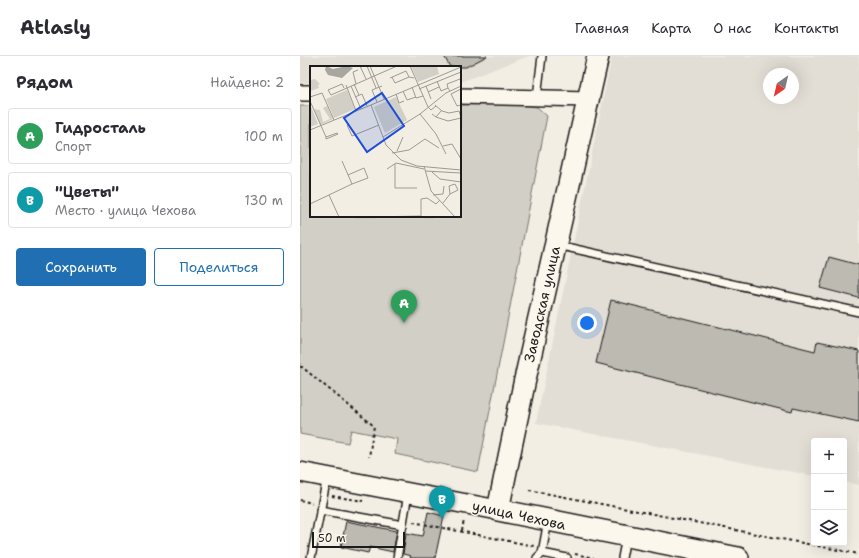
<!DOCTYPE html>
<html lang="ru">
<head>
<meta charset="utf-8">
<style>
	:root { --surface:#fff; --page:#f2f2f3; --text:#2b2b33; --muted:#7c7c81; --line:#e1e1e2; --accent:#1f6fb2 }
	body { margin:0; font-family:"Shantell Sans",sans-serif; background:var(--page); color:var(--text) }
	.controls { position:absolute; right:12px; bottom:12px; display:grid; overflow:hidden; border-radius:4px; box-shadow:0 4px 16px #0002 }
	.controls button { width:36px; height:36px; display:grid; place-items:center; padding:0; border:0; border-bottom:1px solid var(--line); background:var(--surface); color:var(--text); font:20px sans-serif }
	.compass { position:absolute; left:463px; top:12px; width:36px; height:36px; border-radius:50%; background:var(--surface); box-shadow:0 4px 16px #0002; rotate:214deg }
	.scale { position:absolute; left:12px; bottom:10px; width:93px; box-sizing:border-box; padding-left:4px; border:2px solid #1c1c1c; border-top:0; font-size:11px; line-height:14px; white-space:nowrap; color:#1c1c1c; -webkit-text-stroke:3px #fbf7ec; paint-order:stroke }
	.you { position:absolute; left:287px; top:267px; width:14px; height:14px; margin:-10px; border:3px solid #fff; border-radius:50%; background:#1a73e8; box-shadow:0 0 0 6px #1a73e833 }
	.badge { display:grid; place-items:center; width:26px; height:26px; border-radius:50%; background:var(--accent); color:#fff; font-size:13px; font-weight:700 }
	.pin { position:absolute; translate:-50% -33px; filter:drop-shadow(0 1px 2px #0008) }
	.pin::after { content:''; position:absolute; top:21px; width:14px; height:12px; background:inherit; clip-path:polygon(0 0,100% 0,50% 100%) }
	.list { margin:0; padding:0; list-style:none }
	h2 { display:flex; justify-content:space-between; align-items:center; height:52px; margin:0; padding:0 16px; font-size:17px }
	h2 small { font-size:13px; font-weight:400; color:var(--muted) }
	.list li { display:grid; grid-template-columns:26px 1fr auto; gap:12px; align-items:center; box-sizing:border-box; height:56px; margin:0 8px 8px; padding:0 8px; border:1px solid var(--line); border-radius:4px }
	.list b { display:block; font-size:15px; white-space:nowrap }
	.list p { margin:0; font-size:13px; white-space:nowrap; color:var(--muted) }
	.list em { font-size:13px; font-style:normal; color:var(--muted) }
	.actions { display:flex; gap:8px; padding:12px 16px }
	.actions a { flex:1; padding:9px 0; border:1px solid var(--accent); border-radius:4px; text-align:center; font-size:14px; color:var(--accent) }
	.actions .main { background:var(--accent); color:#fff }
	.icon { flex:none; width:22px; height:22px; fill:none; stroke:currentColor; stroke-width:2; stroke-linecap:round; stroke-linejoin:round }
	.map { position:relative; flex:none; width:559px; height:502px; overflow:hidden }
	header { display:flex; align-items:center; gap:24px; box-sizing:border-box; height:56px; padding:0 20px; background:var(--surface); border-bottom:1px solid var(--line) }
	header strong { font-size:19px }
	nav { display:flex; gap:22px; margin-inline-start:auto; font-size:14px }
	main { display:flex }
	aside { flex:1; background:var(--surface) }
	.map>svg:first-child { display:block }
	.built { fill:#e2ded5; fill-rule:evenodd }
	.green { fill:#d2cfc6; stroke:#777671 }
	.building { fill:#bdbab1; stroke:#1c1c1c }
	.lines { fill:none; stroke-linecap:round; stroke-linejoin:round }
	.service-casing { stroke:#1c1c1c; stroke-width:10 }
	.minor-casing { stroke:#1c1c1c; stroke-width:18 }
	.tertiary-casing { stroke:#1c1c1c; stroke-width:22 }
	.secondary-casing { stroke:#1c1c1c; stroke-width:24 }
	.path { stroke:#1c1c1c; stroke-width:2; stroke-dasharray:3 3; stroke-linecap:butt }
	.service { stroke:#fbf7ec; stroke-width:7 }
	.minor { stroke:#fbf7ec; stroke-width:15 }
	.tertiary { stroke:#fbf7ec; stroke-width:19 }
	.secondary { stroke:#fbf7ec; stroke-width:21 }
	.labels { text-anchor:middle; dominant-baseline:central; stroke-width:3; stroke-linejoin:round; paint-order:stroke }
	.street-label { font-size:14px; fill:#1c1c1c; stroke:#fbf7ec }
	.inset-road { fill:none; stroke:#9c9a94; stroke-width:1 }
	.view { fill:#1d4ed8; fill-opacity:0.15; stroke:#1d4ed8; stroke-width:2 }
	.inset-edge { fill:none; stroke:#1c1c1c; stroke-width:2 }
</style>
</head>
<body>
<header>
<strong>Atlasly</strong>
<nav><a>Главная</a><a>Карта</a><a>О нас</a><a>Контакты</a></nav>
</header>
<main>
<aside>
<h2>Рядом<small>Найдено: 2</small></h2>
<ul class="list">
<li><span class="badge" style="background:#2e9e5b">A</span><div><b>Гидросталь</b><p>Спорт</p></div><em>100 m</em></li>
<li><span class="badge" style="background:#0f9aa8">B</span><div><b>&quot;Цветы&quot;</b><p>Место · улица Чехова</p></div><em>130 m</em></li>
</ul>
<div class="actions"><a class="main">Сохранить</a><a>Поделиться</a></div>
</aside>
<div class="map">
<svg width="559" height="502" viewBox="0 0 559 502">
	<rect width="100%" height="100%" fill="#f2eee4"/>
	<filter id="ink" filterUnits="userSpaceOnUse"><feTurbulence type="fractalNoise" baseFrequency=".025" numOctaves="2"/><feDisplacementMap in="SourceGraphic" scale="8" xChannelSelector="R" yChannelSelector="G"/><feConvolveMatrix kernelMatrix="1 2 1 2 8 2 1 2 1" color-interpolation-filters="sRGB"/></filter>
	<g filter="url(#ink)">
		<g class="built">
			<polygon points="0,0 229,0 160,26 160,11 11,11 11,27 0,27"/>
			<path d="M312,0H559V429L544,426V385H514V420L236,367ZM469,18H493V42H469Z"/>
		</g>
		<polygon class="green" points="210,48 237,51 247,60 178,416 95,398 97,383 51,374 48,387 0,378 0,50 11,50 11,160 160,160 160,49"/>
		<g class="building">
			<polygon points="144,0 187,0 166,11 150,11"/>
			<polygon points="529,201 559,209 559,242 520,232"/>
			<polygon points="311,244 515,295 517,286 559,295 559,366 493,352 492,356 296,307"/>
			<polygon points="128,456 144,460 135,502 110,502 111,500 103,498 106,477 123,480"/>
			<polygon points="46,465 97,475 93,496 70,491 68,497 41,491"/>
		</g>
		<g class="lines">
			<g class="service-casing">
				<g id="service">
					<polyline points="237,41 242,0"/>
					<polyline points="257,189 559,256"/>
					<polyline points="20,454 103,469"/>
					<polyline points="242,497 267,502"/>
					<polyline points="11,502 27,421"/>
					<polyline points="97,502 108,438"/>
					<polyline points="237,502 242,497 248,465"/>
					<polyline points="322,502 326,481"/>
				</g>
			</g>
			<g class="minor-casing">
				<g id="minor">
					<polyline points="0,37 11,37"/>
					<polyline points="160,40 289,43"/>
				</g>
			</g>
			<g class="tertiary-casing">
				<polyline id="tertiary" points="0,416 198,454"/>
			</g>
			<g class="secondary-casing">
				<polyline id="secondary" points="298,0 224,328 198,454 438,502"/>
			</g>
			<g class="path">
				<polyline points="0,311 2,311 74,370 69,401"/>
				<polyline points="229,434 559,498"/>
				<polyline points="32,440 63,445"/>
				<polyline points="0,444 12,447"/>
				<polyline points="113,466 234,490"/>
				<polyline points="162,475 164,464"/>
				<polyline points="275,498 294,502"/>
			</g>
			<use href="#service" class="service"/>
			<use href="#minor" class="minor"/>
			<use href="#tertiary" class="tertiary"/>
			<use href="#secondary" class="secondary"/>
		</g>
	</g>
	<g class="labels">
		<g class="street-label">
			<text transform="translate(242 248) rotate(-77)">Заводская улица</text>
			<text transform="translate(219 459) rotate(12)">улица Чехова</text>
		</g>
	</g>
	<g transform="translate(10 10)">
		<rect width="151" height="151" fill="#f2eee4"/>
		<path d="M101,0H127L129,8L108,16ZM5,13L10,18L8,19L9,22L0,25V14ZM37,24L45,43L24,52L16,33ZM86,31L97,54L75,67L64,41ZM0,38L8,58L0,61ZM17,40L23,53L10,59L4,43L10,44L13,56L20,53L13,42Z" fill="#d2cfc6"/>
		<path d="M16,0L23,3L37,0L43,2L32,12L18,9L15,4Z" fill="#a9a6a0"/>
		<path class="inset-road" d="M50,0L56,13M57,0L66,22M60,0L74,33M100,0L118,41L121,44L126,40M82,11L85,17L99,11L104,12M80,12L96,5L99,11M127,15L131,25L138,22L140,25M44,18L49,29M46,18L43,6L48,4M36,19L46,45M41,20L51,43M116,20L121,33M102,21L106,32L113,30M34,22L32,18L18,24L21,29L87,0M138,22L137,18L150,13L151,15M109,23L151,6M151,23L141,28L147,40L151,39M93,25L97,34L106,31M118,26L129,21M86,28L89,37L94,35M0,31L12,27L24,54M45,31L52,28L57,40M0,35L16,71M67,36L62,24L72,20M61,39L151,1M125,39L132,45L139,47L149,45L151,51M110,48L126,68L136,88M122,48L126,51L131,45M126,51L138,55L151,52M37,59L42,70L69,59M0,64L61,39L76,79L91,94L107,100L151,104M27,67L28,68L16,73V71ZM73,71L110,48L136,27L151,20M133,80L142,78L151,93M87,85L93,71M82,87L99,84L115,73L129,82M85,98V122H107M114,100L121,125L145,151M77,103L86,97L114,103M115,105L151,107M122,106L130,113L151,116M38,109L54,102L58,112L42,118M19,129L29,151M123,129L133,128L134,120M133,137L140,128L139,120L145,118L148,124L140,128M0,138L42,118L32,95M60,151L111,150V133L117,132L126,138L130,134"/>
		<path class="view" d="M72,27L94,60L57,86L34,52Z"/>
		<rect width="151" height="151" class="inset-edge"/>
	</g>
</svg>
<div class="controls">
<button>+</button>
<button>−</button>
<button><svg class="icon" aria-label="layers" viewBox="0 0 24 24"><path d="M12 4l9 5-9 5-9-5zM3 14l9 5 9-5"/></svg></button>
</div>
<svg class="compass" viewBox="-18 -18 36 36"><path d="M0-13l5 13h-10z" fill="#e53935"/><path d="M0 13l5-13h-10z" fill="#7c7c81"/></svg>
<div class="scale">50 m</div>
<div class="you"></div>
<div class="pin badge" style="left:104px;top:267px;background:#2e9e5b">A</div>
<div class="pin badge" style="left:142px;top:463px;background:#0f9aa8">B</div>
</div>
</main>
</body>
</html>
